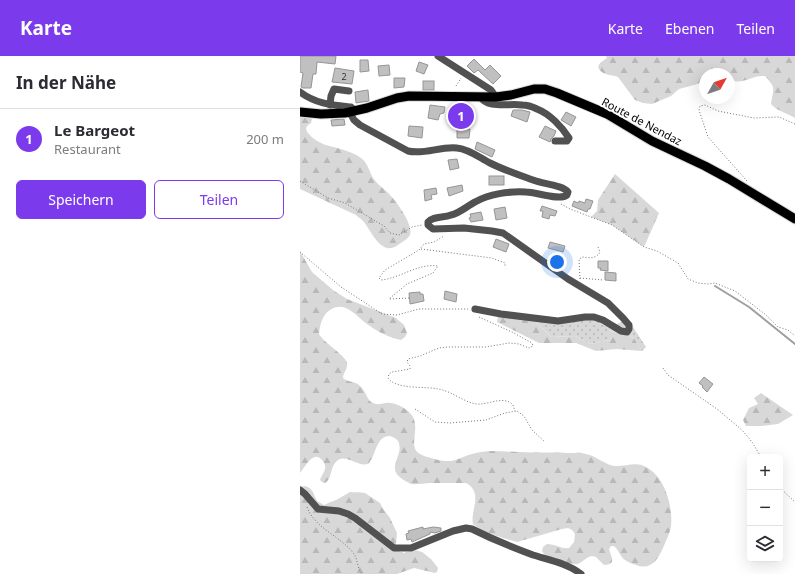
<!DOCTYPE html>
<html lang="de">
<head>
<meta charset="utf-8">
<style>
	:root { --surface:#fff; --page:#f2f2f3; --text:#2b2b33; --muted:#7c7c81; --line:#e1e1e2; --accent:#7c3aed }
	body { margin:0; font-family:"Noto Sans",sans-serif; background:var(--page); color:var(--text) }
	.controls { position:absolute; right:12px; bottom:12px; display:grid; overflow:hidden; border-radius:6px; box-shadow:0 4px 16px #0002 }
	.controls button { width:36px; height:36px; display:grid; place-items:center; padding:0; border:0; border-bottom:1px solid var(--line); background:var(--surface); color:var(--text); font:20px sans-serif }
	.compass { position:absolute; left:399px; top:12px; width:36px; height:36px; border-radius:50%; background:var(--surface); box-shadow:0 4px 16px #0002; rotate:50deg }
	.you { position:absolute; left:257px; top:206px; width:14px; height:14px; margin:-10px; border:3px solid #fff; border-radius:50%; background:#1a73e8; box-shadow:0 0 0 6px #1a73e833 }
	.badge { display:grid; place-items:center; width:26px; height:26px; border-radius:50%; background:var(--accent); color:#fff; font-size:13px; font-weight:700 }
	.pin { position:absolute; translate:-50% -50%; border:2px solid #fff; box-shadow:0 1px 4px #0006 }
	.list { margin:0; padding:0; list-style:none }
	h2 { display:flex; justify-content:space-between; align-items:center; height:52px; margin:0; padding:0 16px; font-size:17px }
	h2 small { font-size:13px; font-weight:400; color:var(--muted) }
	.list li { display:grid; grid-template-columns:26px 1fr auto; gap:12px; align-items:center; box-sizing:border-box; height:60px; padding:0 16px; border-top:1px solid var(--line) }
	.list b { display:block; font-size:15px; white-space:nowrap }
	.list p { margin:0; font-size:13px; white-space:nowrap; color:var(--muted) }
	.list em { font-size:13px; font-style:normal; color:var(--muted) }
	.actions { display:flex; gap:8px; padding:12px 16px }
	.actions a { flex:1; padding:9px 0; border:1px solid var(--accent); border-radius:6px; text-align:center; font-size:14px; color:var(--accent) }
	.actions .main { background:var(--accent); color:#fff }
	.icon { flex:none; width:22px; height:22px; fill:none; stroke:currentColor; stroke-width:2; stroke-linecap:round; stroke-linejoin:round }
	.map { position:relative; flex:none; width:495px; height:518px; overflow:hidden }
	header { display:flex; align-items:center; gap:24px; box-sizing:border-box; height:56px; padding:0 20px; background:var(--accent); color:#fff }
	header strong { font-size:19px }
	nav { display:flex; gap:22px; margin-inline-start:auto; font-size:14px }
	main { display:flex }
	aside { flex:1; background:var(--surface) }
	.map>svg:first-child { display:block }
	.grass { fill:url(#grass-dots) }
	.forest { fill:url(#forest-firs) }
	.lines { fill:none; stroke-linecap:round; stroke-linejoin:round }
	.stream { stroke:#9f9f9f; stroke-width:2 }
	.building { fill:#c0c0c0; stroke:#959595 }
	.major-casing { stroke:#dbdbdb; stroke-width:11 }
	.path { stroke:#737373; stroke-width:1; stroke-dasharray:1 2; stroke-linecap:butt }
	.minor { stroke:#515151; stroke-width:7 }
	.major { stroke:#000; stroke-width:9 }
	.labels { text-anchor:middle; dominant-baseline:central; stroke-width:4; stroke-linejoin:round; paint-order:stroke }
	.number-label { font-size:9px; fill:#303030 }
	.street-label { font-size:11px; fill:#000; stroke:#fff }
</style>
</head>
<body>
<header>
<strong>Karte</strong>
<nav><a>Karte</a><a>Ebenen</a><a>Teilen</a></nav>
</header>
<main>
<aside>
<h2>In der Nähe<small></small></h2>
<ul class="list">
<li><span class="badge">1</span><div><b>Le Bargeot</b><p>Restaurant</p></div><em>200 m</em></li>
</ul>
<div class="actions"><a class="main">Speichern</a><a>Teilen</a></div>
</aside>
<div class="map">
<svg width="495" height="518" viewBox="0 0 495 518">
	<defs>
		<pattern id="grass-dots" width="8" height="8" patternUnits="userSpaceOnUse"><rect width="8" height="8" fill="#d8d8d8"/><path d="M2 2h.1M6 6h.1" fill="none" stroke="#b8b8b8" stroke-width="1.8" stroke-linecap="round"/></pattern>
		<pattern id="forest-firs" width="22" height="20" patternUnits="userSpaceOnUse"><rect width="22" height="20" fill="#d8d8d8"/><path d="M5 1l3.5 6h-7zM16 11l3.5 6h-7z" fill="#b8b8b8"/></pattern>
	</defs>
	<rect width="100%" height="100%" fill="#fff"/>
	<polygon class="grass" points="283,262 317,268 328,263 346,291 342,295 334,282 309,274 311,284 290,288 275,280 251,281 235,265"/>
	<g class="forest">
		<path d="M306,0H495V62C487,57 477,55 471,48C473,32 477,33 465,20C450,19 446,29 429,24V18H405V26L379,33L371,40L352,48L343,47L335,44L318,21C310,18 302,20 298,11L300,7L307,2Z"/>
		<path d="M0,58L9,61L12,63L11,67C6,70 4,73 9,78C18,89 31,90 44,94C49,96 56,98 61,102C68,107 69,115 73,122C76,127 82,131 86,135C94,142 114,168 110,179C108,183 102,186 98,189C95,191 91,193 87,192C76,189 70,173 63,165C61,163 58,161 56,159L0,133Z"/>
		<polygon points="315,118 359,157 344,191 312,169 291,161 297,155 298,144"/>
		<path d="M0,195L12,216L33,234L47,243L96,262L104,269L107,277L105,281L101,284C90,282 78,276 70,270C58,263 46,243 30,254C22,259 20,269 19,278C25,288 45,299 47,307C48,313 43,317 43,322C48,327 55,324 61,331C66,335 67,345 73,347C78,349 81,348 85,347C94,346 104,351 110,357C123,371 106,390 120,398C123,400 128,401 131,402C136,403 141,405 146,405C156,406 163,400 172,398C179,396 186,395 193,395C202,395 211,396 220,396C236,397 252,396 268,397C274,397 281,396 286,398C296,400 306,409 314,410C325,411 336,405 346,411C365,421 373,450 371,470C370,477 366,485 363,492C358,503 352,513 339,510C334,508 329,507 325,504C320,501 319,494 314,490H311L309,493C311,501 317,508 304,509L296,501L292,500C286,501 283,506 278,508C270,510 252,501 244,498L242,495L243,491L247,488C255,488 261,493 269,492L274,486L275,478L272,474L268,472L262,473L217,486L184,476L173,468C170,454 184,437 166,427C154,427 142,427 130,427C123,427 114,430 109,427C80,413 106,401 98,385C96,382 92,380 88,380C75,382 76,401 68,408C56,411 44,395 35,407C30,413 32,423 25,427L22,426L20,424C21,420 25,416 25,412C26,409 23,405 21,403C13,395 5,411 0,417Z"/>
		<polygon points="198,260 235,265 251,281 275,280 290,288 311,284 308,274 334,282 342,295 316,293 296,295 276,287 239,287 197,266"/>
		<polygon points="461,337 493,359 478,368 462,370 446,370 443,364 449,352 458,348 454,342"/>
		<path d="M5,430C13,432 14,439 17,445L24,449L38,443L50,436L65,437L80,447L83,453L90,462L97,477L96,488L100,496L104,497L115,494L122,496L131,503L138,512L137,516L135,517L114,512L97,518H0V431Z"/>
	</g>
	<g class="lines">
		<polyline class="stream" points="415,230 449,251 495,288"/>
	</g>
	<g class="building">
		<polygon points="0,0 36,0 35,8 17,6 16,18 13,18 11,32 3,32 1,31 3,17 0,16"/>
		<polygon points="174,3 185,14 190,9 201,20 193,28 178,14 174,17 167,10"/>
		<polygon points="60,4 68,4 69,15 60,16"/>
		<polygon points="119,6 128,9 124,18 116,15"/>
		<polygon points="89,9 90,19 79,20 78,10"/>
		<polygon points="35,12 54,15 52,28 32,26"/>
		<polygon points="94,22 105,22 104,31 94,32"/>
		<rect x="123" y="25" width="11" height="9"/>
		<polygon points="68,34 69,45 56,47 55,36"/>
		<polygon points="130,49 145,51 144,57 140,58 138,64 128,62"/>
		<polygon points="213,54 222,54 230,56 227,66 211,60"/>
		<polygon points="266,56 276,61 271,70 261,64"/>
		<polygon points="44,63 45,69 32,70 31,64"/>
		<polygon points="109,70 123,71 122,82 108,80"/>
		<polygon points="245,70 256,75 254,80 251,83 250,86 239,81"/>
		<polygon points="157,72 170,73 169,82 157,82"/>
		<polygon points="177,86 195,94 192,101 175,93"/>
		<polygon points="157,103 159,112 150,114 148,104"/>
		<rect x="189" y="120" width="15" height="9"/>
		<polygon points="162,129 163,135 149,140 147,132"/>
		<polygon points="136,132 137,138 131,139 132,143 125,145 124,134"/>
		<polygon points="286,143 293,145 290,153 288,153 287,156 272,150 274,145 278,147 279,145 285,147"/>
		<polygon points="242,150 257,155 255,160 250,159 249,163 242,161 243,155 240,155"/>
		<polygon points="205,151 207,162 196,164 194,153"/>
		<polygon points="181,156 183,164 171,166 169,162 171,161 170,158"/>
		<polygon points="196,183 209,188 206,196 193,191"/>
		<polygon points="250,186 265,190 263,196 248,192"/>
		<polygon points="298,205 308,205 308,215 300,214 301,212 298,212"/>
		<polygon points="305,216 316,217 316,225 305,224"/>
		<polygon points="145,235 157,238 156,246 144,243"/>
		<polygon points="120,236 120,238 123,238 124,245 110,248 109,237"/>
		<polygon points="404,321 413,328 407,336 402,331 403,330 399,327"/>
		<polygon points="123,471 123,473 133,471 141,472 141,475 135,477 130,476 130,478 112,486 111,483 107,484 106,478 109,477 108,475"/>
	</g>
	<g class="lines">
		<g class="major-casing">
			<polyline id="major" points="0,56 21,58 45,57 67,52 97,42 109,40 196,41 211,39 234,33 245,33 257,37 307,58 352,85 405,110 429,123 495,163"/>
		</g>
		<g class="path">
			<polyline points="156,30 161,22"/>
			<polyline points="0,125 28,142 45,147 84,170 90,177 99,179 112,171 122,169"/>
			<polyline points="447,125 408,81 399,54 400,50 405,49 418,55 454,62 479,61 495,68"/>
			<polyline points="261,148 270,153 312,169 344,191 357,195 378,207 388,223 398,227 408,228 415,227 435,235 466,259 478,271 488,274 495,280"/>
			<polyline points="121,193 192,202 205,207 205,211"/>
			<polyline points="0,196 41,231 82,258 97,259 119,253 168,253"/>
			<polyline points="280,222 303,224"/>
			<path d="M280,223L279,203L283,201C290,202 296,203 300,196L298,191"/>
			<path d="M109,242L89,243L107,228L133,217L138,210C118,207 101,222 81,224L79,222L85,214L119,194L124,188L134,186L144,180"/>
			<path d="M179,261L214,277L232,287L233,290L229,292L219,288L209,287L186,291H147L139,292L120,300L108,303L107,306L110,310V313L92,316L89,318L88,322C96,334 126,330 138,333C153,335 166,349 181,348C192,347 205,340 213,349L215,355"/>
			<polyline points="363,312 368,319 417,353 442,374 452,386 461,401"/>
			<polyline points="115,353 135,366 150,367 186,364 205,357 217,355 224,360 232,374 245,386"/>
			<polyline points="480,432 495,446"/>
			<path d="M7,451C15,473 41,480 54,498C58,504 57,512 62,518"/>
		</g>
		<g class="minor">
			<polyline points="138,0 191,34 196,41"/>
			<path d="M0,36C16,48 32,49 51,51L55,55"/>
			<path d="M181,41C186,53 211,47 222,49C227,49 233,51 237,53C250,58 262,71 269,82L267,85H255"/>
			<polyline points="30,49 31,40 34,33 49,35"/>
			<path d="M50,57L54,64L60,69L108,95C124,99 141,90 157,92C169,93 180,102 190,107C204,114 219,119 233,124C243,128 263,129 268,136L267,139C260,145 236,136 226,136C209,135 189,138 175,146C167,150 160,157 151,159C143,162 133,160 128,166V169L133,173L164,172L192,175L203,177L268,223L308,247L323,262L329,269V273L327,276L321,275L303,264L294,261H285L258,265L201,258L175,253"/>
			<path d="M0,434L5,438L18,453L39,455L48,458L55,462L94,492H111L153,475L166,472L172,473C190,482 214,492 233,499C249,504 267,507 281,518"/>
		</g>
		<use href="#major" class="major"/>
	</g>
	<g class="labels">
		<g class="number-label">
			<text x="44" y="20">2</text>
		</g>
		<g class="street-label">
			<text transform="translate(342 65) rotate(28)">Route de Nendaz</text>
		</g>
	</g>
</svg>
<div class="controls">
<button>+</button>
<button>−</button>
<button><svg class="icon" aria-label="layers" viewBox="0 0 24 24"><path d="M12 4l9 5-9 5-9-5zM3 14l9 5 9-5"/></svg></button>
</div>
<svg class="compass" viewBox="-18 -18 36 36"><path d="M0-13l5 13h-10z" fill="#e53935"/><path d="M0 13l5-13h-10z" fill="#7c7c81"/></svg>
<div class="you"></div>
<div class="pin badge" style="left:161px;top:60px">1</div>
</div>
</main>
</body>
</html>
